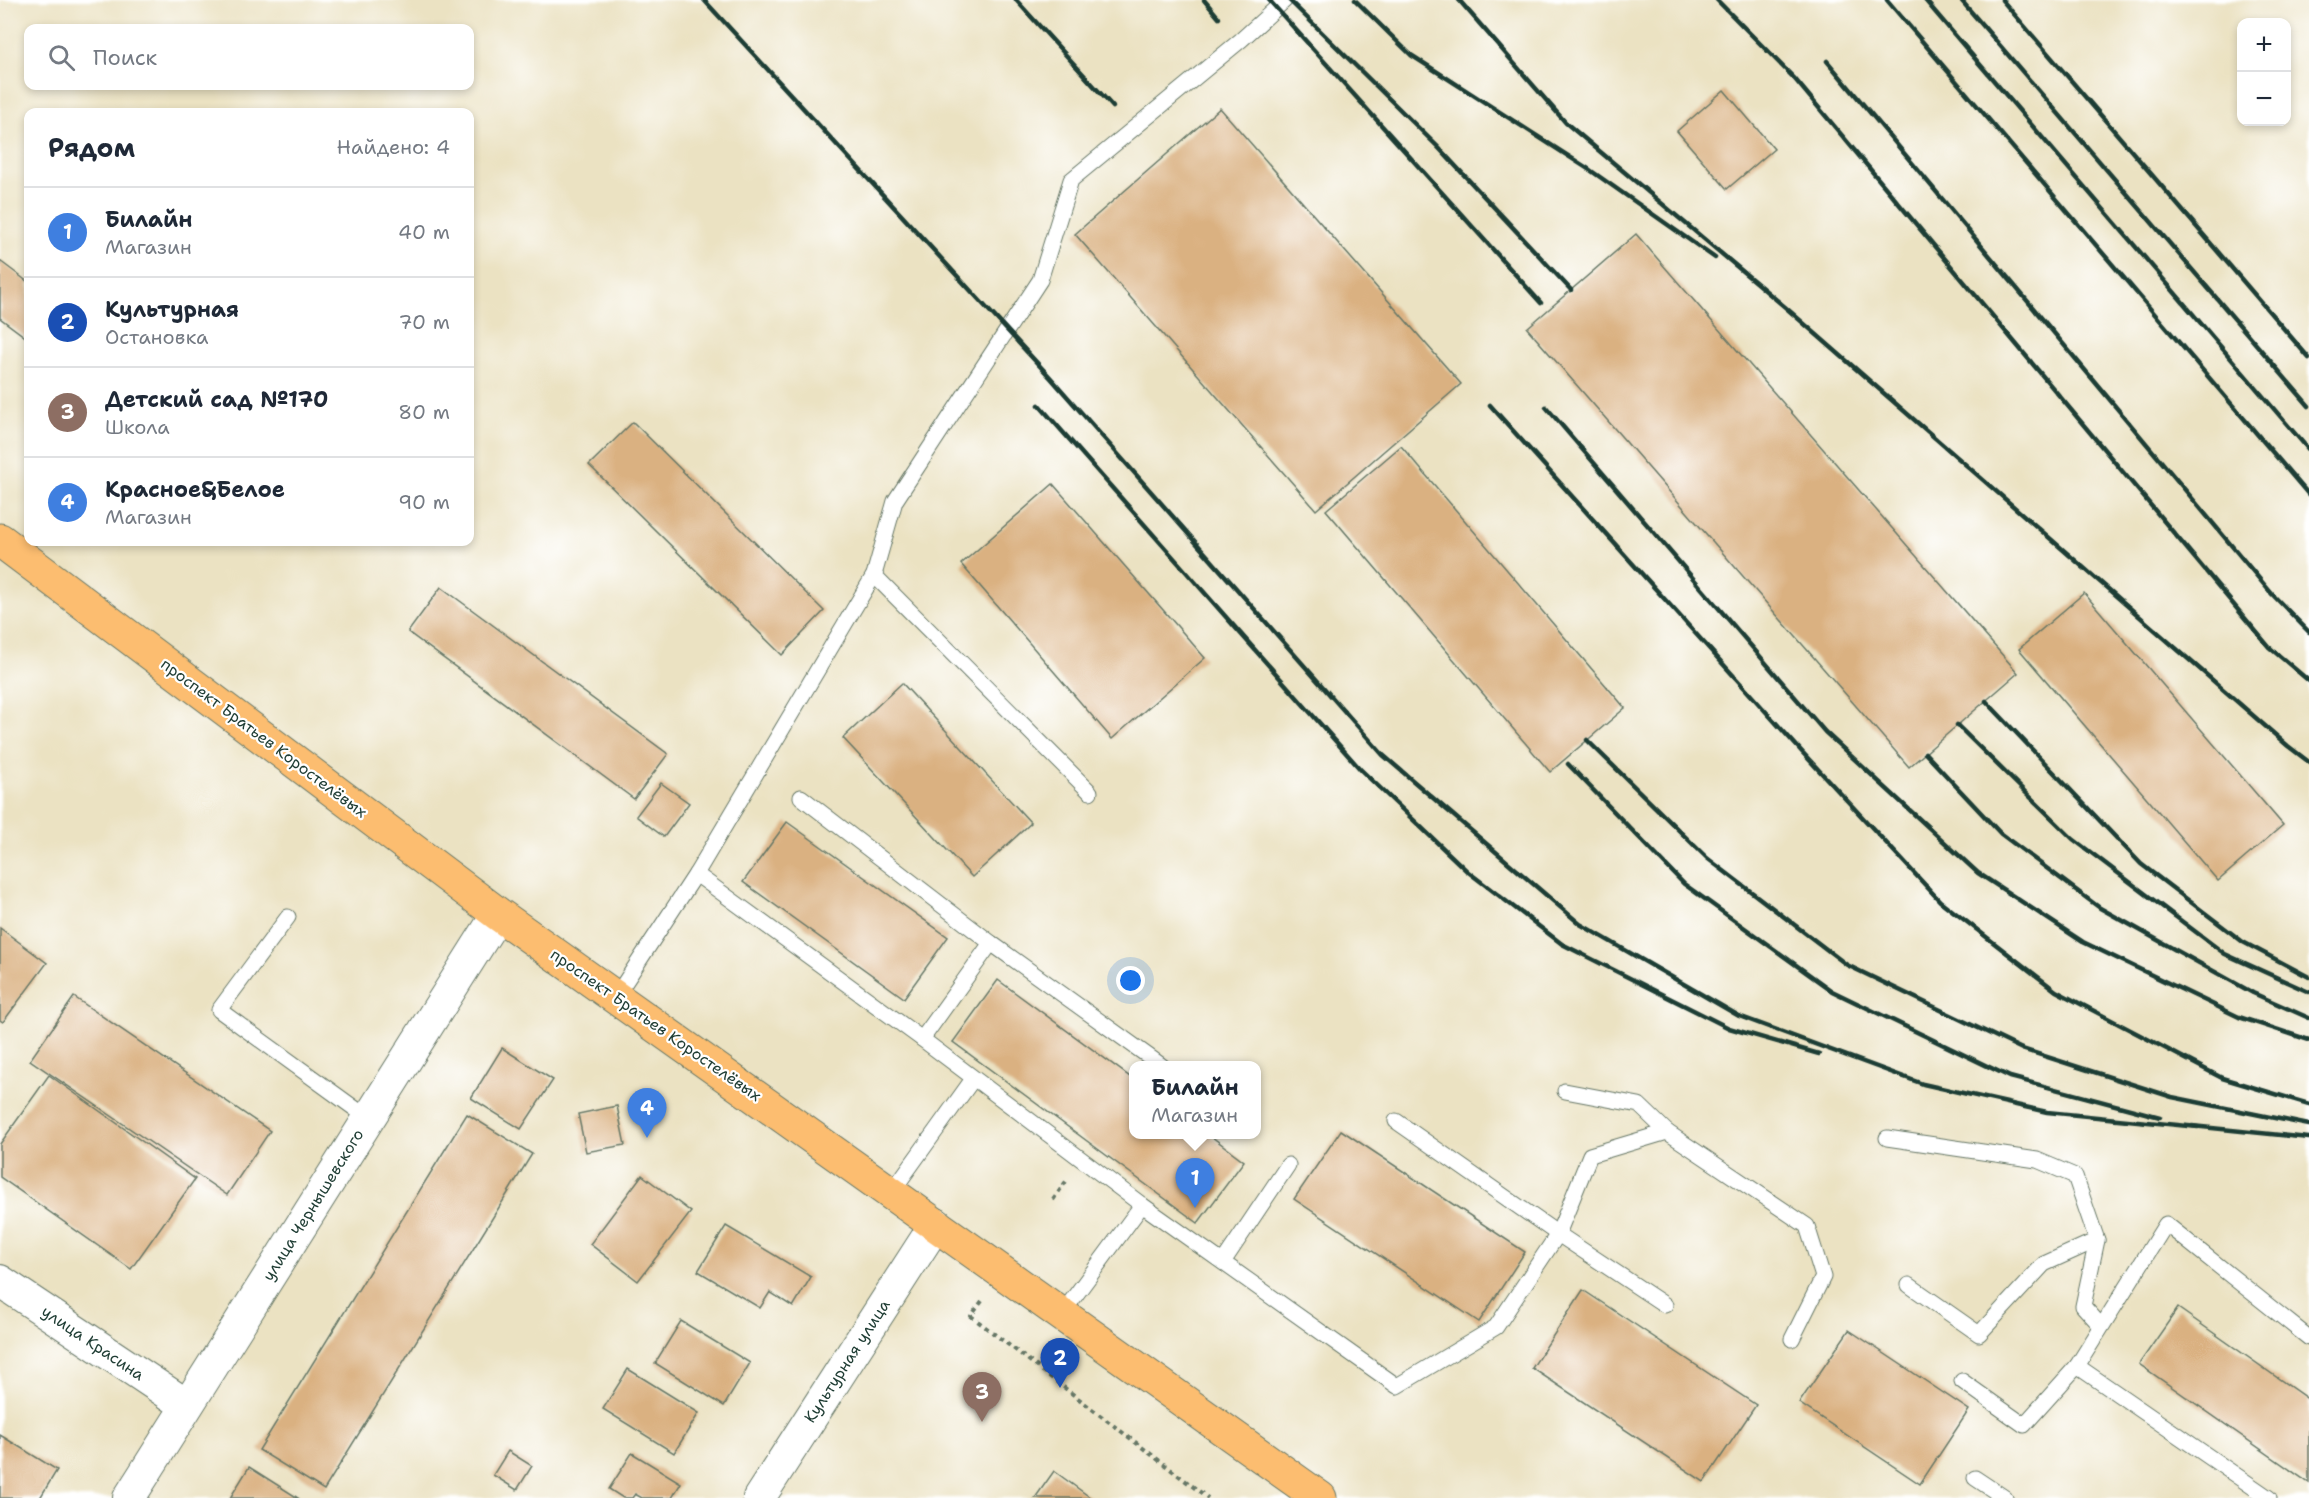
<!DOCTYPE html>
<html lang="ru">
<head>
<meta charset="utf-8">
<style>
	:root { --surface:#fff; --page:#f2f2f3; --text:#1f2937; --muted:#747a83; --line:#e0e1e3; --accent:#d93025 }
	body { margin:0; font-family:"Shantell Sans",sans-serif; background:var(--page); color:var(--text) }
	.controls { position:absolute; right:18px; top:18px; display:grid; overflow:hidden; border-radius:12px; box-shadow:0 3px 9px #0003 }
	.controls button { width:54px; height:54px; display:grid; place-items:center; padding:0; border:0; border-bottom:2px solid var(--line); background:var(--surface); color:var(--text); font:30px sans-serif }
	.you { position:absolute; left:1131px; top:981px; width:21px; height:21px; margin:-15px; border:4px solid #fff; border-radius:50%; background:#1a73e8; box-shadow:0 0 0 9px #1a73e833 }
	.badge { display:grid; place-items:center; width:39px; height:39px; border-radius:50%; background:var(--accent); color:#fff; font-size:20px; font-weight:700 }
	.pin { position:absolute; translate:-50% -50px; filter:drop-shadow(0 2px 3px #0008) }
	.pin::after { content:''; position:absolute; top:32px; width:21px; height:18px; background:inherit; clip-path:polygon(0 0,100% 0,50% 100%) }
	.popup { position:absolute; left:1129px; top:1061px; width:132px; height:78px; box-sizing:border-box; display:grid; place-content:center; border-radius:12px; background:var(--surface); filter:drop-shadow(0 2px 4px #0005); font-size:20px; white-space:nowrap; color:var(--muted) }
	.popup b { font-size:22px; color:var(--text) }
	.popup::after { content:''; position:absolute; left:50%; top:100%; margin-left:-12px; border:12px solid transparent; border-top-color:var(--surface) }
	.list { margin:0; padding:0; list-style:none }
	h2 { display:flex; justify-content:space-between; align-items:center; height:78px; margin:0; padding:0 24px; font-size:26px }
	h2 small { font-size:20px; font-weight:400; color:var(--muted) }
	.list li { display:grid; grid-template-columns:39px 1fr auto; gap:18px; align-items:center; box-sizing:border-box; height:90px; padding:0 24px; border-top:2px solid var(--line) }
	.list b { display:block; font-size:22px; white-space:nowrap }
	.list p { margin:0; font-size:20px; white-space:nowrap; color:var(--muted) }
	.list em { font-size:20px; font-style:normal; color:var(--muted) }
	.icon { flex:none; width:33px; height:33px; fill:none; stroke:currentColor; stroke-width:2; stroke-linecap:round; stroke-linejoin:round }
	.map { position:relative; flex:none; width:2309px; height:1498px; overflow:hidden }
	.search { position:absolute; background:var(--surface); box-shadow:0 3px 9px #0003; left:24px; top:24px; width:450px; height:66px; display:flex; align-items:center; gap:15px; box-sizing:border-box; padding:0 21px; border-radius:12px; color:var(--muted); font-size:22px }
	.panel { position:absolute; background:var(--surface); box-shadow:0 3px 9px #0003; left:24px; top:108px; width:450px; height:438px; border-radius:12px }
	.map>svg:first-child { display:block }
	.building { fill:#dab181 }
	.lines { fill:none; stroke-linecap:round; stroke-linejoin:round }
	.lane-casing { stroke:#676; stroke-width:17 }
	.street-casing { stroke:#676; stroke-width:34 }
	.primary-casing { stroke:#676; stroke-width:35 }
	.path { stroke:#676; stroke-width:4; stroke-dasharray:4.5 4.5; stroke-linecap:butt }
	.lane { stroke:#fff; stroke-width:15 }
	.street { stroke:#fff; stroke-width:32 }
	.primary { stroke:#fcbd6f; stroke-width:33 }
	.rail { stroke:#1f3d34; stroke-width:4.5 }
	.labels { text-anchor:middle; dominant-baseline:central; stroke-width:4.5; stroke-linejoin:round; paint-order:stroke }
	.street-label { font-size:16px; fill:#1f3d34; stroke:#fff }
</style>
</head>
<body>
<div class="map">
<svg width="2309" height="1498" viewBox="0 0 2309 1498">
	<rect width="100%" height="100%" fill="#fff"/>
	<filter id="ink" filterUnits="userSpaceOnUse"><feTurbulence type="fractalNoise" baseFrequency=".0167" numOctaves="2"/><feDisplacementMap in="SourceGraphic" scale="12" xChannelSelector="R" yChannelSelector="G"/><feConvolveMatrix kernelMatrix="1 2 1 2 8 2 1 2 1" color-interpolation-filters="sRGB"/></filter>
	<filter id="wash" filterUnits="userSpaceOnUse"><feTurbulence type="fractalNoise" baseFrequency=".008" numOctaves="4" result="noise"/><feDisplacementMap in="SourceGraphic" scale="24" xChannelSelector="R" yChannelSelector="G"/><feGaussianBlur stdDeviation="1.35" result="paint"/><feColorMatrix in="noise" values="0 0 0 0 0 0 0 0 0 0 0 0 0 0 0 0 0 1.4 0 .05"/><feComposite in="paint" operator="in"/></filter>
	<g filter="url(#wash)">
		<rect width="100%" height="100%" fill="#ebe2c2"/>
		<g id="blocks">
			<g class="building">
				<polygon points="1724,90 1774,149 1727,189 1677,131"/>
				<polygon points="1220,108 1461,384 1316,510 1075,234"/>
				<polygon points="1636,234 2018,673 1909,767 1527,328"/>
				<polygon points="0,261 28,282 28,339 0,318"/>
				<polygon points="633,422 824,611 782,655 589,465"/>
				<polygon points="1401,446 1625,708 1550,772 1326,510"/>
				<polygon points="1053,484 1205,658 1112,739 961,564"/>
				<polygon points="441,587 668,754 634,799 408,632"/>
				<polygon points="2084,593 2283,825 2218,881 2019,649"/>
				<polygon points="902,683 1031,823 972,877 843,738"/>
				<polygon points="661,783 689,803 664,837 636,816"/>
				<polygon points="787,822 948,937 904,998 743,882"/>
				<polygon points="0,928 47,963 3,1022 0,1020"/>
				<polygon points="998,980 1134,1080 1134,1134 1208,1134 1244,1161 1198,1223 953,1042"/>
				<polygon points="74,997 270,1131 227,1195 30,1060"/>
				<polygon points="502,1048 553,1080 521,1129 471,1098"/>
				<polygon points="49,1075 195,1179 131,1269 0,1177 0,1144"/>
				<polygon points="617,1106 625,1145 586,1152 578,1114"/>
				<polygon points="467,1114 532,1154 324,1490 259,1450"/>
				<polygon points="1341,1130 1525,1252 1479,1322 1294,1199"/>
				<polygon points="642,1175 691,1212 638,1281 590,1244"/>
				<polygon points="726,1226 811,1277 793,1307 770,1292 760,1308 698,1271"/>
				<polygon points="1583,1290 1756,1405 1704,1482 1532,1368"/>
				<polygon points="2178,1308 2309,1400 2309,1483 2139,1364"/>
				<polygon points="681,1321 750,1363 724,1406 655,1363"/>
				<polygon points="1849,1330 1969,1410 1920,1484 1799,1403"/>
				<polygon points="628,1369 699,1413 674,1453 603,1409"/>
				<polygon points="0,1435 57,1470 40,1498 0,1498"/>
				<polygon points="508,1451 532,1466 517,1490 493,1475"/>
				<polygon points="632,1453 681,1483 672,1498 642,1498 635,1494 632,1498 623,1498 609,1489"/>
				<polygon points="249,1467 298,1498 230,1498"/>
				<polygon points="1054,1471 1091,1498 1035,1498"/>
			</g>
		</g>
	</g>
	<g filter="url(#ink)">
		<use href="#blocks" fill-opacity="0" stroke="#676" stroke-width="1.5"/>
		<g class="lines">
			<g class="lane-casing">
				<g id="lane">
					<polyline points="874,575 1090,792"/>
					<polyline points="696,874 922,1039 991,943 801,797"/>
					<polyline points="288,917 219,1010 368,1118"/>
					<polyline points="991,943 1162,1066"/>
					<polyline points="616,996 696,874 874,575 895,501 1040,280 1071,180 1241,40 1285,0"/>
					<polyline points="922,1039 1142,1205 1397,1386 1496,1327 1558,1234 1590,1155 1667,1132 1807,1226 1823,1277 1792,1339"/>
					<polyline points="1565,1091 1639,1105 1667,1132"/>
					<polyline points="1396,1121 1558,1234 1665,1305"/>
					<polyline points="1887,1138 2037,1160 2075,1176 2097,1240 2083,1306 2101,1326"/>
					<polyline points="891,1193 973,1079"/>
					<polyline points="1223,1262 1288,1165"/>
					<polyline points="1909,1285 1979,1334 2044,1264 2097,1240"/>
					<polyline points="1061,1315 1142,1205"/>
					<polyline points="1962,1381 2024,1425 2077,1366"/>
					<polyline points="1975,1478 2005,1498"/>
					<polyline points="2269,1498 2077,1366 2166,1224 2309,1338"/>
				</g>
			</g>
			<g class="street-casing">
				<g id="street">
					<polyline points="0,1281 186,1405"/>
					<polyline points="129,1498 498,914"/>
					<polyline points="759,1498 936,1224"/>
				</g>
			</g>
			<g class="primary-casing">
				<polyline id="primary" points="0,540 498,914 1320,1498"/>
			</g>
			<g class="path">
				<polyline points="1053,1200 1067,1180"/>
				<polyline points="982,1301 971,1316 1208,1498"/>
			</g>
			<use href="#lane" class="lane"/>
			<use href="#street" class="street"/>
			<use href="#primary" class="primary"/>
			<g class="rail">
				<polyline points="704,0 1050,377 1383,755 1580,924 1739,1016 1923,1084 2047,1112 2198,1127"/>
				<polyline points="1016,0 1113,107"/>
				<polyline points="1204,0 1219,18"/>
				<polyline points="1269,0 1541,303"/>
				<polyline points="1289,0 1437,146 1571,290"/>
				<polyline points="1355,0 1411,55 1590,170 1715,258"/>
				<polyline points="1459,0 1566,123 1785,307 2288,746 2309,762"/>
				<polyline points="1717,0 1794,78 2269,647 2309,681"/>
				<polyline points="1887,0 2309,495"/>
				<polyline points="1925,0 2309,450"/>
				<polyline points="1961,0 2309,406"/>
				<polyline points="2002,0 2309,358"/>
				<polyline points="1827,61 2272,594 2309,632"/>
				<polyline points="1039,405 1361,770 1467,871 1562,944 1729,1028 1819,1054"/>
				<polyline points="1490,405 1803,753 1940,901 2056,991 2222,1078 2309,1104"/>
				<polyline points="1546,407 1825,732 1978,873 2083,942 2239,1017 2309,1040"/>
				<polyline points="1986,701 2141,864 2243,942 2309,977"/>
				<polyline points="1957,725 2073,839 2225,954 2309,992"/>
				<polyline points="1587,740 1707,858 1847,965 2022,1049 2172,1097 2309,1125"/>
				<polyline points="1925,753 2001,834 2100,908 2253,993 2309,1018"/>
				<polyline points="1568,764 1684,884 1832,991 2010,1077 2160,1117"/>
				<polyline points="2192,1126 2309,1138"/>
			</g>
		</g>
	</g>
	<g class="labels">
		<g class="street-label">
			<text transform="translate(264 738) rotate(37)">проспект Братьев Коростелёвых</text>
			<text transform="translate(656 1025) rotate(35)">проспект Братьев Коростелёвых</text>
			<text transform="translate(313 1205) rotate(-58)">улица Чернышевского</text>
			<text transform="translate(93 1343) rotate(34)">улица Красина</text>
			<text transform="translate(847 1361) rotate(-57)">Культурная улица</text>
		</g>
	</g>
</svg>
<div class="controls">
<button>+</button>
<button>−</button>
</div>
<div class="you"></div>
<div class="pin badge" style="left:1195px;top:1208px;background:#3f7fe0">1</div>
<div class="popup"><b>Билайн</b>Магазин</div>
<div class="pin badge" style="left:1060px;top:1388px;background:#1a4fb4">2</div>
<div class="pin badge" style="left:982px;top:1422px;background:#8d6e63">3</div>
<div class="pin badge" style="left:647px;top:1138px;background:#3f7fe0">4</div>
<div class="search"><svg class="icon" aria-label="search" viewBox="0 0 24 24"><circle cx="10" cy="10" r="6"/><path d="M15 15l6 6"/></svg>Поиск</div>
<section class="panel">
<h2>Рядом<small>Найдено: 4</small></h2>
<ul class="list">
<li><span class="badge" style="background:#3f7fe0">1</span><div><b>Билайн</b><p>Магазин</p></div><em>40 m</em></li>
<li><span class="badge" style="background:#1a4fb4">2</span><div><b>Культурная</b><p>Остановка</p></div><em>70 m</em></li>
<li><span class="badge" style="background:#8d6e63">3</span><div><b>Детский сад №170</b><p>Школа</p></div><em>80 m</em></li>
<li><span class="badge" style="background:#3f7fe0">4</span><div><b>Красное&amp;Белое</b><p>Магазин</p></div><em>90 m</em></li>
</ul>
</section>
</div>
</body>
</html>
